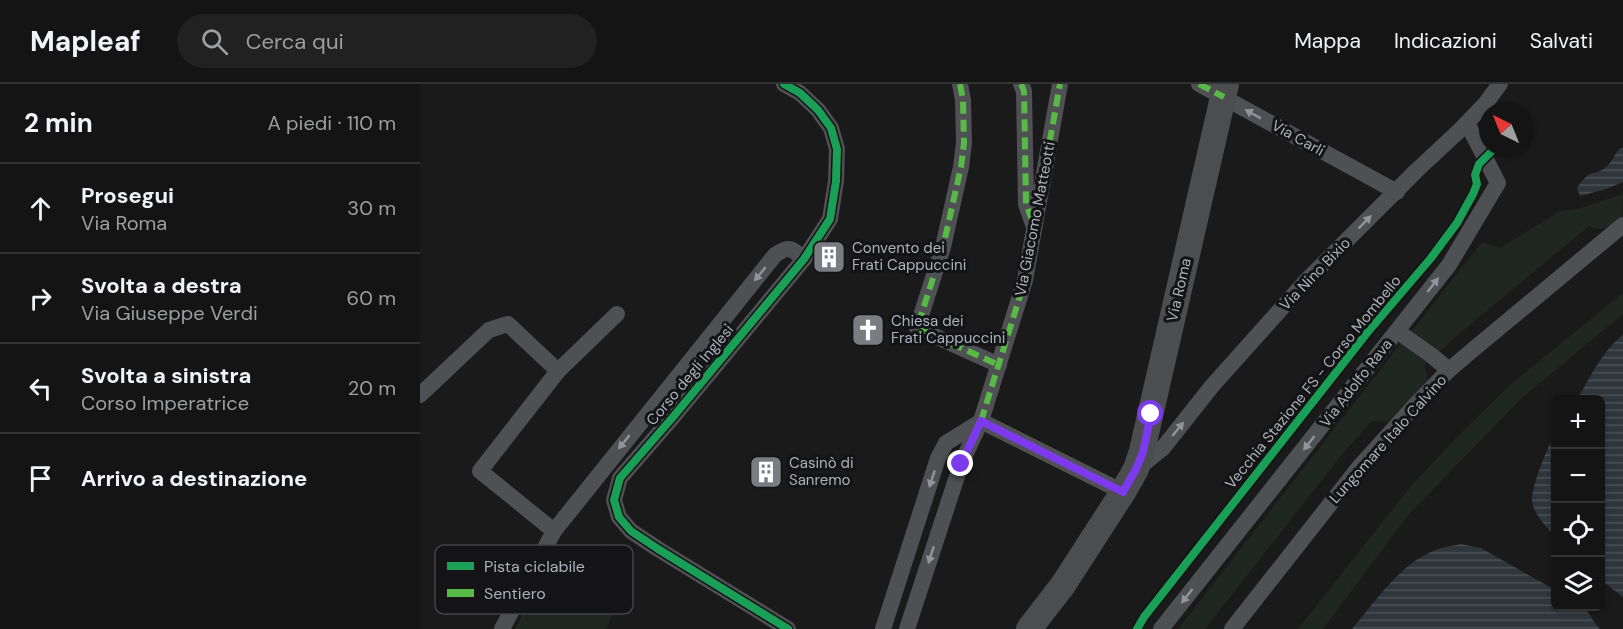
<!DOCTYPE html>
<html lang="it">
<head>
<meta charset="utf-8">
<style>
	:root { --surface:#141414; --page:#212122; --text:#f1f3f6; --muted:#9d9ea0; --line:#333334 }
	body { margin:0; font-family:"DM Sans",sans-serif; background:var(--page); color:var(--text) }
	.controls { position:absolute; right:18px; bottom:18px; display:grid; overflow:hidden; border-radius:9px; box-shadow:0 2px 4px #0004 }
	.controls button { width:54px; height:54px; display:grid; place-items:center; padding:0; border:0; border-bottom:2px solid var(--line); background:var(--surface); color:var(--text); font:30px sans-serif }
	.compass { position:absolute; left:1059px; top:18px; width:54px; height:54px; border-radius:50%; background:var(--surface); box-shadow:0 2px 4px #0004; rotate:317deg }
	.stop { position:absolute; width:18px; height:18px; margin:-14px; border:4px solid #7c3aed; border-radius:50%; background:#fff }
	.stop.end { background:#7c3aed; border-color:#fff; box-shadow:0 2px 6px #0008 }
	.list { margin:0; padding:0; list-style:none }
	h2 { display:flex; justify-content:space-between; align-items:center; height:78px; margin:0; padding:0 24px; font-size:26px }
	h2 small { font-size:20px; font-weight:400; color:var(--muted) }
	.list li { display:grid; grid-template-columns:39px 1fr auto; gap:18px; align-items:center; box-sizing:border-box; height:90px; padding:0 24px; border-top:2px solid var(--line) }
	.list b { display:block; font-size:22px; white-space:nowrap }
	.list p { margin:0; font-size:20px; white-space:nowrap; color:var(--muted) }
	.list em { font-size:20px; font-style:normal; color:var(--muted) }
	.icon { flex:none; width:33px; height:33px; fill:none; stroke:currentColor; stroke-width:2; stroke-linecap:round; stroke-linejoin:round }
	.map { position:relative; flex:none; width:1203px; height:545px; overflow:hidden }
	header { display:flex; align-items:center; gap:36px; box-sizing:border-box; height:84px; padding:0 30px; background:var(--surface); border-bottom:2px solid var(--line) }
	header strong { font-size:28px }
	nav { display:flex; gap:33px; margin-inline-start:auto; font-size:21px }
	.search { width:420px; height:54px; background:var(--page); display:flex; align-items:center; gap:15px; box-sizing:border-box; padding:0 21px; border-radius:33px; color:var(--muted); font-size:22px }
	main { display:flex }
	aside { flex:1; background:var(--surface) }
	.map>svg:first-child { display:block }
	.park { fill:#202721 }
	.water { fill:url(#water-rules) }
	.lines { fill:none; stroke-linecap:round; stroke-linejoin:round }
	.street { stroke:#4f5053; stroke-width:16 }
	.primary { stroke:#4c4d4f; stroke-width:26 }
	.quiet { stroke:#58b947; stroke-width:6; stroke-dasharray:12 6; stroke-linecap:butt }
	.cycleway-casing { stroke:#141416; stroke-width:11 }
	.cycleway { stroke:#1a9f57; stroke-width:8 }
	.oneway { fill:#91949b }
	.route { stroke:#7c3aed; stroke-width:8 }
	.labels { text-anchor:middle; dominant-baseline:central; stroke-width:6; stroke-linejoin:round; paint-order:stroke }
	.street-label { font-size:15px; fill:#adb1ba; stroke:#141416 }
	.poi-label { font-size:15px; fill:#adb1ba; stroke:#141416; text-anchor:start }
	.key { fill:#141416; stroke:#424347; stroke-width:1.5 }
	.key-label { font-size:16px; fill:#adb1ba }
</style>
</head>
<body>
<header>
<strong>Mapleaf</strong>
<div class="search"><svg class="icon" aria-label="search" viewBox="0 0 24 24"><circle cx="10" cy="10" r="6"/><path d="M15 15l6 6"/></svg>Cerca qui</div>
<nav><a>Mappa</a><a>Indicazioni</a><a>Salvati</a></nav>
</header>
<main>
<aside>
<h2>2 min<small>A piedi · 110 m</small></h2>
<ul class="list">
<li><svg class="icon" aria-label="ahead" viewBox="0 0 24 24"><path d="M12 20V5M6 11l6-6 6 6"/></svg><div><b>Prosegui</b><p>Via Roma</p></div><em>30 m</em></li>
<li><svg class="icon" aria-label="right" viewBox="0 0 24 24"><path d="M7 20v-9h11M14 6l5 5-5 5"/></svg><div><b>Svolta a destra</b><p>Via Giuseppe Verdi</p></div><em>60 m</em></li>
<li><svg class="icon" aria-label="left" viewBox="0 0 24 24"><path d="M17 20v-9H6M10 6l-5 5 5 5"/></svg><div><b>Svolta a sinistra</b><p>Corso Imperatrice</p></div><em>20 m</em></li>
<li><svg class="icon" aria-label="arrive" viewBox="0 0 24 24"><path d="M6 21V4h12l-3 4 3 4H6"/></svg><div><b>Arrivo a destinazione</b></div></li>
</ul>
</aside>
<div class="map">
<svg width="1203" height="545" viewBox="0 0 1203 545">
	<defs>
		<pattern id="water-rules" width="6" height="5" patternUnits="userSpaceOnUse" patternTransform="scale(1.5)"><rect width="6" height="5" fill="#2e363c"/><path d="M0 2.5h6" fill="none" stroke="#4a5156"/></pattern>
	</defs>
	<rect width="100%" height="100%" fill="#1a1a1a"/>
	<g class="park">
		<path d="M1203,110L1202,132C1191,141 1183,150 1169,142L1041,248L1020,267L1016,268L991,248L1062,158L1080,164L1140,127L1158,125Z"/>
		<polygon points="1203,209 1203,230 1101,315 989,430 903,545 878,545 991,402 1033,357 1090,301"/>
		<polygon points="982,258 1008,277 1004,281 1008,296 971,338 952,337 924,368 785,545 758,545"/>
		<polygon points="184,460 214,480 186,545 95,545 125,487 160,505 165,495 169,497 182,472 179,470"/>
	</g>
	<g class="water">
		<path d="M1201,64H1203V98L1186,105L1160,112L1157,104C1160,100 1164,93 1170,90C1176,88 1181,88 1187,82C1193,77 1195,68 1201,64Z"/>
		<path d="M1203,251V513L1181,496L1180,316L1157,315C1171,293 1181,268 1203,251Z"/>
		<path d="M1135,350V452C1127,443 1113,430 1112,417C1111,403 1128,362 1135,350Z"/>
		<path d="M1041,460L1061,464L1135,506L1136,522L1163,523C1170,529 1173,538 1180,545H932C956,517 978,482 1013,467C1022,463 1032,462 1041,460Z"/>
	</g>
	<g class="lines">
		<g class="street">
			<polyline points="364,0 380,9 398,26 411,44 417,65 416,97 410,135 384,175 253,333 200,394 194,416 199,433 211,447 238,465 368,545"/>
			<polyline points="540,0 543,16 544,59 541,83 523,163 497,244 579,281"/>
			<polyline points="601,0 604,7 606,120 614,143"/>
			<polyline points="779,0 977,108"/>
			<polyline points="977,247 1011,271 1029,286"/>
			<polyline points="0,311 69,246 88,240 138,287"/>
			<polyline points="561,337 703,408"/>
			<polyline points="717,385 743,364 792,302 885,198 996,87 1040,46 1065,20 1080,0"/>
			<polyline points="134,447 60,387 138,287 197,230"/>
			<path d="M82,545L134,447L355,171C369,161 371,164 384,175"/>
			<polyline points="463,545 518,374 526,359 560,338"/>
			<polyline points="487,545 541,380 561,337 605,196 640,0"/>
			<polyline points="741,545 1029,181 1078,99 1047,39"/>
			<polyline points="812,545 940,382 997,319 1029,286 1055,264 1203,141"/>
		</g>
		<polyline class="primary" points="609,545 643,501 703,408 716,385 722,367 806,0"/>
		<g class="quiet">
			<polyline points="540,0 543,16 544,59 541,83 523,163 497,244 579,281"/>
			<polyline points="601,0 604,7 606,120 614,141"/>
			<polyline points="779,0 804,13"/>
			<polyline points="561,337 605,196 640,0"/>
		</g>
		<g class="cycleway-casing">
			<g id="cycleway">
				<polyline points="364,0 380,9 398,26 411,44 417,65 416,97 410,135 384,175 253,333 200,394 194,416 199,433 211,447 238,465 368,545"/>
				<polyline points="717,545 724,533 947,249 1011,174 1037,139 1053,110 1057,100 1055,91 1059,80 1076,63"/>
			</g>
		</g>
		<use href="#cycleway" class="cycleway"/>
	</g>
	<defs><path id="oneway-solid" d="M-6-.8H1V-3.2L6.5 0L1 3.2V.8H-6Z" transform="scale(1.5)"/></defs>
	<g class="oneway">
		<use href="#oneway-solid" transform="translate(833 30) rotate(-151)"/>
		<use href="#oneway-solid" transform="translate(945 138) rotate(-45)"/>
		<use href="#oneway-solid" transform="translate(340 190) rotate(129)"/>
		<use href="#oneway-solid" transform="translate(1013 201) rotate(-52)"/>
		<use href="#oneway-solid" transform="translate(758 345) rotate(-51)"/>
		<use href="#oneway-solid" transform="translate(204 358) rotate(129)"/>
		<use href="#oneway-solid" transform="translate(889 359) rotate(128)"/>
		<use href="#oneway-solid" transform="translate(512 395) rotate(108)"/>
		<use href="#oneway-solid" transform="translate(511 471) rotate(108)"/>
		<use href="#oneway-solid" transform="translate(767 512) rotate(128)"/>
	</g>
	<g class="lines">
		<polyline class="route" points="541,380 561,337 703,408 716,385 723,368 731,330"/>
	</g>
	<defs>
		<g id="building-square" transform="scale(1.725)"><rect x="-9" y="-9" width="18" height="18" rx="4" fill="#7a7c82" stroke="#141416"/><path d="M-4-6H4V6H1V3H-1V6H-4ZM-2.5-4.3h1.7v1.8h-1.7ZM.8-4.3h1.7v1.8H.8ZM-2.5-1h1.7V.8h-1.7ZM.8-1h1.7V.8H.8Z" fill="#fff"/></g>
		<g id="church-square" transform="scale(1.725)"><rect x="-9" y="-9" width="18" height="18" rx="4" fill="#7a7c82" stroke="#141416"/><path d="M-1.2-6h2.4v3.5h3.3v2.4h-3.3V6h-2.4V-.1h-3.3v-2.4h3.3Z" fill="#fff"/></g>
	</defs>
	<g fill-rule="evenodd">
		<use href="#building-square" x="409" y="173"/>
		<use href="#church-square" x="448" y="246"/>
		<use href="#building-square" x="346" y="388"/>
	</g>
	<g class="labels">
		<g class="street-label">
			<text transform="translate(878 54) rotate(29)">Via Carli</text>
			<text transform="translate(615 135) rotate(-79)">Via Giacomo Matteotti</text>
			<text transform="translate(895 190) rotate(-46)">Via Nino Bixio</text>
			<text transform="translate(759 206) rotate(-77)">Via Roma</text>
			<text transform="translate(270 291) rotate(-50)">Corso degli Inglesi</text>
			<text transform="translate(893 298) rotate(-51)">Vecchia Stazione FS - Corso Mombello</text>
			<text transform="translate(936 299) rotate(-52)">Via Adolfo Rava</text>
			<text transform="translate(968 355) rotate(-48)">Lungomare Italo Calvino</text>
		</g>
		<g class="poi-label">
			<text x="432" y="164">Convento dei<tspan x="432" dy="17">Frati Cappuccini</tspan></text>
			<text x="471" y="237">Chiesa dei<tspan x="471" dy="17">Frati Cappuccini</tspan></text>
			<text x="369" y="379">Casinò di<tspan x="369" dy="17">Sanremo</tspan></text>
		</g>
	</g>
	<rect x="15" y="461" width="198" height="69" rx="9" class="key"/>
	<rect x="27" y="478" width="27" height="8" fill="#1a9f57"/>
	<rect x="27" y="505" width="27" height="8" fill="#58b947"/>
	<g class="key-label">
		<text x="64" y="488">Pista ciclabile</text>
		<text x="64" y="515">Sentiero</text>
	</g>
</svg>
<div class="controls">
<button>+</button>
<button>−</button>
<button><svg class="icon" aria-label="locate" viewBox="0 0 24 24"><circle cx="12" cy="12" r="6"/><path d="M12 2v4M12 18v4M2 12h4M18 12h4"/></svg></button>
<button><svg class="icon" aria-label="layers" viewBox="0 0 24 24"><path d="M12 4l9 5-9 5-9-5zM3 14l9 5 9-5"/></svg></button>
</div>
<svg class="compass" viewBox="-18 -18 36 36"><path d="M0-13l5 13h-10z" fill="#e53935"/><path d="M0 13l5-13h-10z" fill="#9d9ea0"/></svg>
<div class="stop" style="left:731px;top:330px"></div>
<div class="stop end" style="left:541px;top:380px"></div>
</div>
</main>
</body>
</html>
